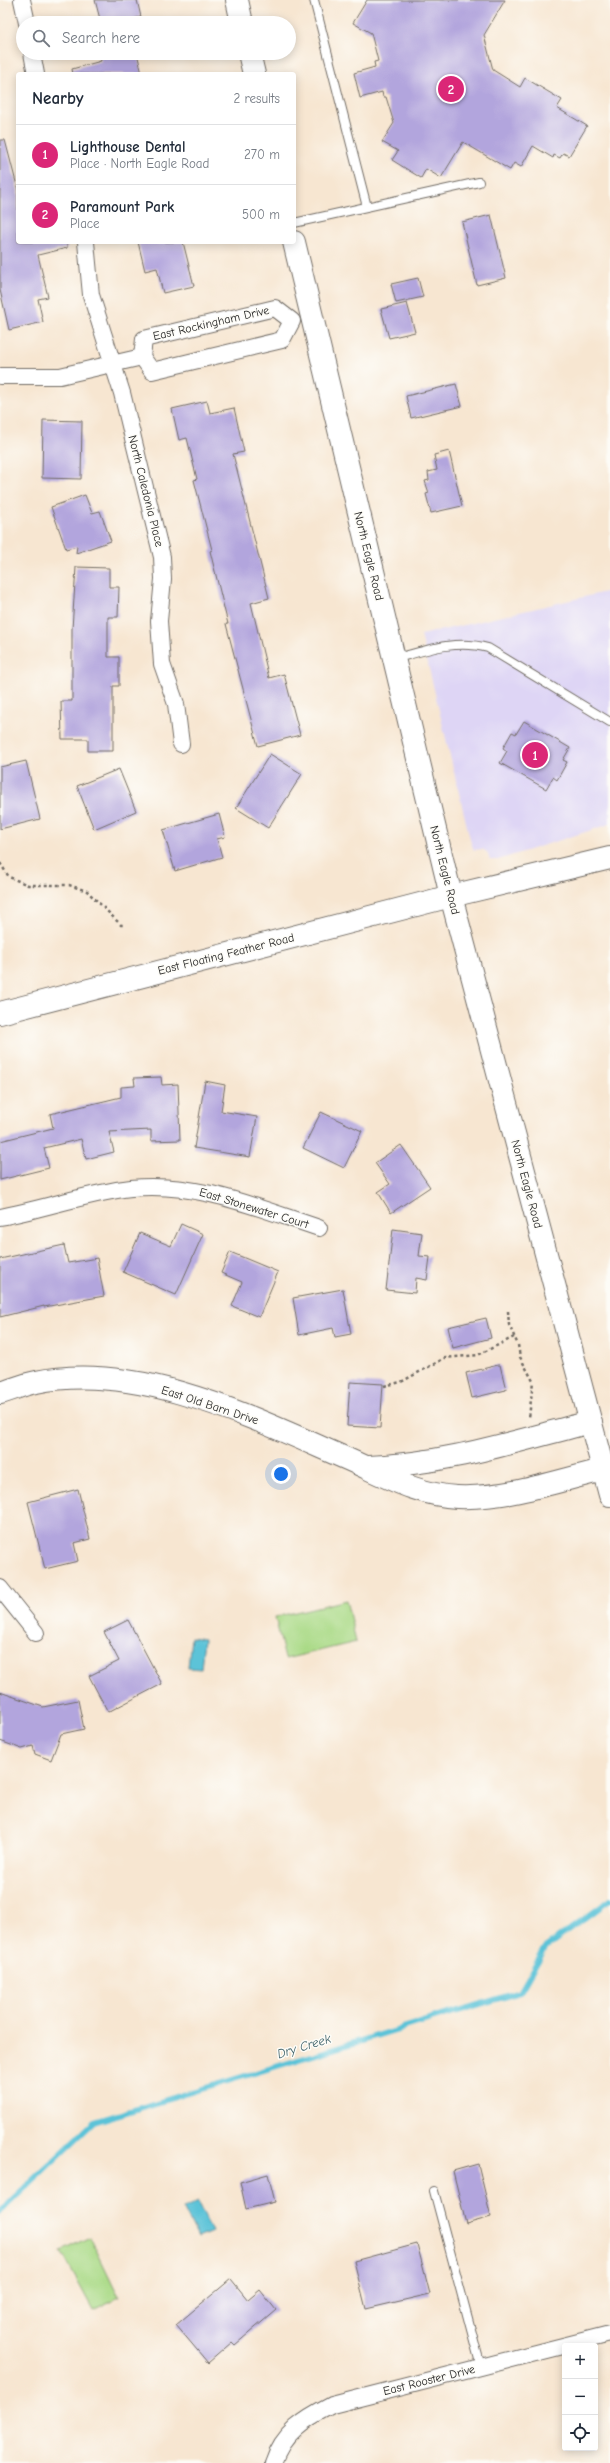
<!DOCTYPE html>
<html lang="en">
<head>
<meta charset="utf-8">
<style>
	:root { --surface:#fff; --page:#f6f6f7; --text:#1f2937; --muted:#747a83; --line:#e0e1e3; --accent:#db2777 }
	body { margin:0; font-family:"Comic Neue",sans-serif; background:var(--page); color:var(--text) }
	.controls { position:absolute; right:12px; bottom:12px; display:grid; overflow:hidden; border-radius:4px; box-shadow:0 2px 10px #0003 }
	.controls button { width:36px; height:36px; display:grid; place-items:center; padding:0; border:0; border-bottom:1px solid var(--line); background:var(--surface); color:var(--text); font:20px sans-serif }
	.you { position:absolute; left:281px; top:1474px; width:14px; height:14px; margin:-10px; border:3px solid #fff; border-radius:50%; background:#1a73e8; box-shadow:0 0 0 6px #1a73e833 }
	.badge { display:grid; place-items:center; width:26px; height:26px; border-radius:50%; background:var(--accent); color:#fff; font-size:13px; font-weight:700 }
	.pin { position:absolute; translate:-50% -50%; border:2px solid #fff; box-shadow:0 1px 4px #0006 }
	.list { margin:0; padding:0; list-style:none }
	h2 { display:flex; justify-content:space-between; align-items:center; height:52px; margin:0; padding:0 16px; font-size:17px }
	h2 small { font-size:13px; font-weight:400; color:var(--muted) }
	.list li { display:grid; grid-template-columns:26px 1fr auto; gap:12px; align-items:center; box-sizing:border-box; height:60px; padding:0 16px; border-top:1px solid var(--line) }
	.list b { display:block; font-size:15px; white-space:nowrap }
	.list p { margin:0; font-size:13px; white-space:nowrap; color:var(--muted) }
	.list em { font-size:13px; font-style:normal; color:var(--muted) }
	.icon { flex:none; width:22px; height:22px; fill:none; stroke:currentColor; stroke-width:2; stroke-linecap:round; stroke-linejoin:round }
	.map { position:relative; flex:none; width:610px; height:2463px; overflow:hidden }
	.search { position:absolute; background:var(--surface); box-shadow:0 2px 10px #0003; left:16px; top:16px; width:280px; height:44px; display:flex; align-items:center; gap:10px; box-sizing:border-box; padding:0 14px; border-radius:22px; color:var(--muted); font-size:15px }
	.panel { position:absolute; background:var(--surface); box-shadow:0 2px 10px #0003; left:16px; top:72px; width:280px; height:172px; border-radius:4px }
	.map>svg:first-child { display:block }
	.built { fill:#ded5f5 }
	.green { fill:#aada87; stroke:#6a8259 }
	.water { fill:#5bc3d8; stroke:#437782 }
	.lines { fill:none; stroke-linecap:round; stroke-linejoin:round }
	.stream { stroke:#5bc3d8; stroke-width:5.5 }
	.building { fill:#b2a5dd }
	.lane-casing { stroke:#726c65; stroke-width:10 }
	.street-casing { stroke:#726c65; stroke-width:18 }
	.secondary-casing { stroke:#726c65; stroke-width:24 }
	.path { stroke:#726c65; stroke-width:2.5; stroke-dasharray:3 3; stroke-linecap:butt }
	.lane { stroke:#fff; stroke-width:8 }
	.street { stroke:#fff; stroke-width:16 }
	.secondary { stroke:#fff; stroke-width:22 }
	.labels { text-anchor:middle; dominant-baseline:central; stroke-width:3; stroke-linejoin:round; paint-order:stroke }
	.street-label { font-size:12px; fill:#2b2b2b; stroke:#fdfcf7 }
	.water-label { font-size:13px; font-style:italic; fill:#3c6068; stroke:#fdfcf7 }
</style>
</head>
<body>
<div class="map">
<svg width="610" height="2463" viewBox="0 0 610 2463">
	<rect width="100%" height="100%" fill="#fdfcf7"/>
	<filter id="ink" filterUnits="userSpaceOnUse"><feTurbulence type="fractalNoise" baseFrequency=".025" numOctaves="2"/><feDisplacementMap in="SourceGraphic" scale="8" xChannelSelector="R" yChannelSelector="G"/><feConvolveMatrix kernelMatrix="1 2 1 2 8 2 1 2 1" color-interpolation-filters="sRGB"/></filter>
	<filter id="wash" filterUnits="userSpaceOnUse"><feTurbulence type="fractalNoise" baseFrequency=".012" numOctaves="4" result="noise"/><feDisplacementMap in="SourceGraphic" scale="16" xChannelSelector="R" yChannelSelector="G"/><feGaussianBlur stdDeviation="0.9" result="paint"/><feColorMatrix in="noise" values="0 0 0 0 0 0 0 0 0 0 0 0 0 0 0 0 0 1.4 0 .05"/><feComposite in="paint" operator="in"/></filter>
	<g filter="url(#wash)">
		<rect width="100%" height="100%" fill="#f7e6d1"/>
		<polygon class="built" points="610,591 610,824 498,860 490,860 487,852 482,849 474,850 471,843 421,635"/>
		<g class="green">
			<polygon points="346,1600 356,1642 285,1659 275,1617"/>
			<polygon points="90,2237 119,2297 93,2310 61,2251"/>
		</g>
		<g class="water">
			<polygon points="191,1637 204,1639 201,1669 188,1668"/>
			<polygon points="197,2201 212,2232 198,2238 183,2208"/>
		</g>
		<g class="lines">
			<polyline class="stream" points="0,2212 94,2122 520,1992 546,1947 610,1900"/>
		</g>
		<g id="blocks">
			<g class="building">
				<polygon points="95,0 137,0 141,17 117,23 101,23"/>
				<polygon points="367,0 505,0 484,35 493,70 520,87 525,78 562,100 557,108 587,126 569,156 563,153 560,158 554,155 553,158 533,146 521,167 514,163 510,170 463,142 441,178 426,169 421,178 392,160 398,151 382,142 394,123 386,97 383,97 382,92 360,98 354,73 375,67 374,62 378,61 371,33 353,23"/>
				<polygon points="99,53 137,53 142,74 73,74 72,69 101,61"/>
				<polygon points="0,140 5,140 18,190 18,242 67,242 67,248 38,255 48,297 38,299 43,322 9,330 0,290"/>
				<polygon points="491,215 506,278 477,285 462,222"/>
				<polygon points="138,242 183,242 194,286 163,293 157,268 145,271"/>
				<polygon points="418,278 423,297 396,303 391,284"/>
				<polygon points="407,303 415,332 389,338 381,309"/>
				<polygon points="456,384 462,406 411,418 406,396"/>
				<polygon points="207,401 210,413 234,408 244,452 233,454 269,598 251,603 269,678 284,674 300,735 258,746 226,624 228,624 210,551 212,550 194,480 197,479 187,438 179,440 172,409"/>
				<polygon points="43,420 82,421 81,479 42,478"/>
				<polygon points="449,451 462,506 431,513 426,494 429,493 425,481 429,480 428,472 437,470 434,455"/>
				<polygon points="85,495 92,513 100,511 111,541 76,553 77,546 66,549 51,507"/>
				<polygon points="76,567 109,568 109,587 119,587 118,617 108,617 108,657 119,657 119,686 113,686 113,751 88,751 88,739 62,739 61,701 72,701 72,629"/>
				<polygon points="524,721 570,748 563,760 567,762 557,780 553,777 546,789 500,763 507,751 503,748 512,732 516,734"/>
				<polygon points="270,754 302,774 268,828 236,808"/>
				<polygon points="26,761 40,819 0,829 0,767"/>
				<polygon points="119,769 136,811 94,829 77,786"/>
				<polygon points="219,814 225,837 217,839 222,857 175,871 163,830"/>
				<polygon points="161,1077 162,1085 178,1084 180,1140 151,1141 151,1130 109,1132 114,1152 86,1159 81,1139 44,1148 49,1168 0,1180 0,1141 53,1128 50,1114 121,1097 121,1087 135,1086 134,1078"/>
				<polygon points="205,1081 225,1085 221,1111 257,1117 250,1157 194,1148"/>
				<polygon points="321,1112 362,1131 344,1168 303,1148"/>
				<polygon points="401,1145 430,1187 391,1213 378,1192 390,1184 375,1163"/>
				<polygon points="181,1224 203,1234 176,1295 123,1272 140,1233 171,1246"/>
				<polygon points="393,1229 422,1233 419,1256 430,1257 427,1280 416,1278 415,1293 386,1290"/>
				<polygon points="64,1245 68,1263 97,1258 104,1296 44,1307 44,1306 0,1317 0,1259"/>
				<polygon points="230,1252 278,1272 259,1317 232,1306 242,1282 221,1273"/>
				<polygon points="343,1289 351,1334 335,1337 333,1328 299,1335 293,1298"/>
				<polygon points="486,1318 491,1338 453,1348 448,1327"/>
				<polygon points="498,1365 500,1365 506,1390 472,1398 466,1373"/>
				<polygon points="350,1382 383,1384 380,1428 347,1426"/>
				<polygon points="78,1489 90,1539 74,1543 78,1561 45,1569 28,1502"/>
				<polygon points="128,1620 162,1684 108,1712 89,1676 119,1661 104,1632"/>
				<polygon points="0,1692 43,1707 78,1700 84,1729 61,1734 51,1760 35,1754 33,1746 22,1749 0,1741"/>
				<polygon points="478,2164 491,2217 466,2224 453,2171"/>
				<polygon points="268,2174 275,2202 246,2209 240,2182"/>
				<polygon points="417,2244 430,2294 366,2309 354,2261"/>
				<polygon points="231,2279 248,2300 260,2290 276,2310 235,2345 232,2342 208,2363 176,2325"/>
			</g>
		</g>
	</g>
	<g filter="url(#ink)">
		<use href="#blocks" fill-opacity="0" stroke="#726c65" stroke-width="1"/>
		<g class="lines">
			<g class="lane-casing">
				<g id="lane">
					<polyline points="314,0 367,207"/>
					<polyline points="294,223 479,182"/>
					<path d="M394,659C426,650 456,639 488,648L610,722"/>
					<polyline points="434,2191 481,2367"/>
				</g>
			</g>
			<g class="street-casing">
				<g id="street">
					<polyline points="22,0 27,23"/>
					<polyline points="32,53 36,74"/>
					<polyline points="86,242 91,295 122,393 162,557 163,579 159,621 162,664 176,704 181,744"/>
					<polygon points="275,308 292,321 282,340 152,371 142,357 144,339"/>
					<polyline points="0,376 60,376 142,357"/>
					<path d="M0,1217C44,1209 87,1193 131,1188C196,1181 258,1208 319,1228"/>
					<polyline points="0,1588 36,1633"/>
					<path d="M273,2463C283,2432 305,2419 332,2405L610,2334"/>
				</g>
			</g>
			<g class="secondary-casing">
				<g id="secondary">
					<polyline points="237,0 242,23"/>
					<polyline points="249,53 254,74"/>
					<polyline points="294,242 451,896 610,1495"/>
					<polyline points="0,1013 451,896 610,858"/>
					<path d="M0,1393C12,1390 24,1384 36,1382C139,1361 253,1418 345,1458C382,1474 416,1495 457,1497C507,1499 556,1481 603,1470"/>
					<path d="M368,1467C447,1464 515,1441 591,1422"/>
				</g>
			</g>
			<g class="path">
				<polyline points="0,863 9,877 28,885 69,885 87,891 121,925 124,925"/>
				<polyline points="508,1311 509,1325 518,1345 520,1357 533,1381 529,1418"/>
				<polyline points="384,1386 401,1382 445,1358 478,1355 514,1337"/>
			</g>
			<use href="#lane" class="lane"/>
			<use href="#street" class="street"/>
			<use href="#secondary" class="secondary"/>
		</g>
	</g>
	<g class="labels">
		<g class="street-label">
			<text transform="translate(211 323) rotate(-13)">East Rockingham Drive</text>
			<text transform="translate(146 491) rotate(76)">North Caledonia Place</text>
			<text transform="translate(369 556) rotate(76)">North Eagle Road</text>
			<text transform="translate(445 870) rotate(76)">North Eagle Road</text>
			<text transform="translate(226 954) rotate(-14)">East Floating Feather Road</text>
			<text transform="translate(527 1184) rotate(75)">North Eagle Road</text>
			<text transform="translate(254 1208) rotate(17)">East Stonewater Court</text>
			<text transform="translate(210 1405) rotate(18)">East Old Barn Drive</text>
			<text transform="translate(429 2380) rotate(-14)">East Rooster Drive</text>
		</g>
		<g class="water-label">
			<text transform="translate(304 2046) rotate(-17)">Dry Creek</text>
		</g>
	</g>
</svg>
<div class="controls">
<button>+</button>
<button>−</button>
<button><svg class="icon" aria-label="locate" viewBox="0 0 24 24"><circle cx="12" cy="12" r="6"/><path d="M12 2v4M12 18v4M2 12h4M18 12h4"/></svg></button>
</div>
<div class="you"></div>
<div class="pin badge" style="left:535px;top:755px">1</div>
<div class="pin badge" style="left:451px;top:89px">2</div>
<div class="search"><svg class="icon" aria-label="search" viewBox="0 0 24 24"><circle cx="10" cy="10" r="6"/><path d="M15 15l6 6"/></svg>Search here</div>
<section class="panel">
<h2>Nearby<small>2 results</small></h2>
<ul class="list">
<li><span class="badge">1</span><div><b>Lighthouse Dental</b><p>Place · North Eagle Road</p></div><em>270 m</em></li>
<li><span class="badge">2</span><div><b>Paramount Park</b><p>Place</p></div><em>500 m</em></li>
</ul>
</section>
</div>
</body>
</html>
